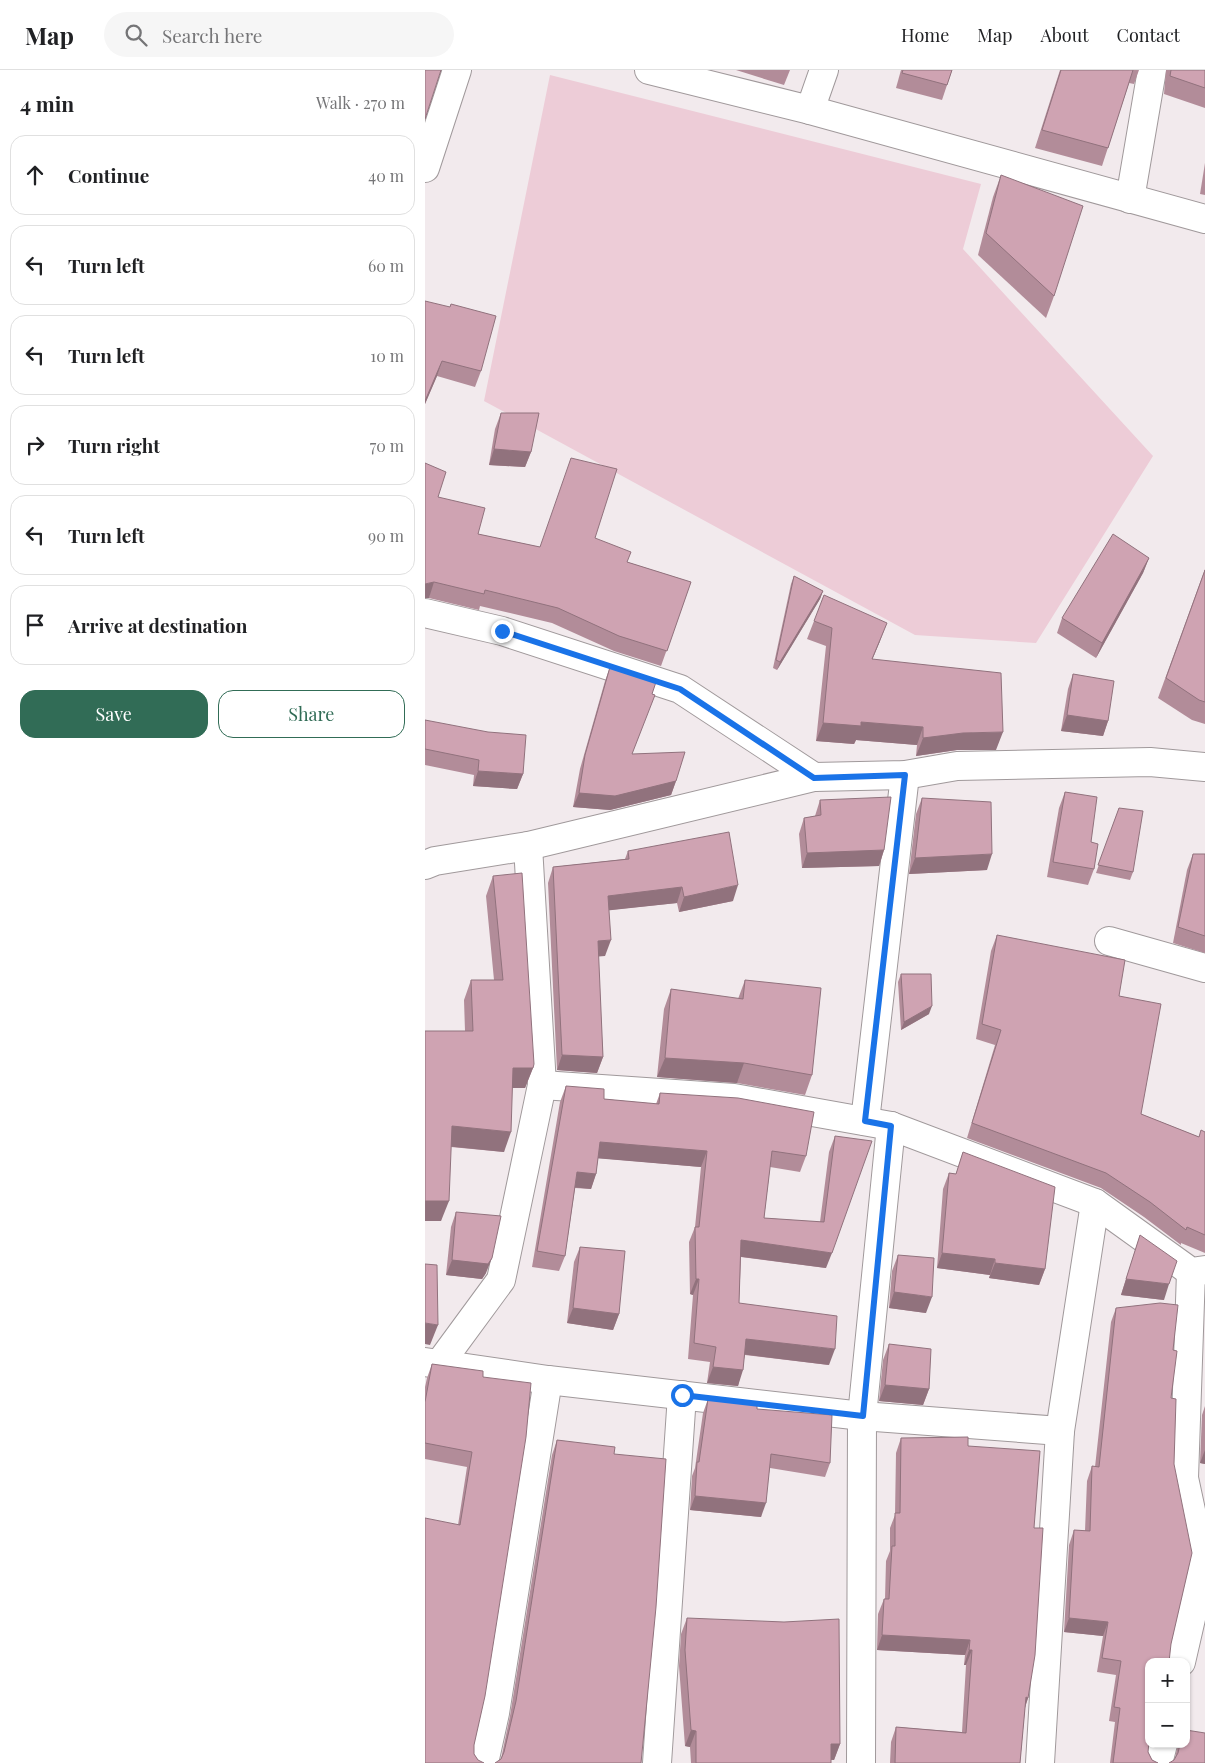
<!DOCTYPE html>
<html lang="en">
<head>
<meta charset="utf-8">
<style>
	:root { --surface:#fff; --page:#f6f6f6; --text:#202124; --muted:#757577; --line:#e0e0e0; --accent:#316c56 }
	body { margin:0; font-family:"Playfair Display",serif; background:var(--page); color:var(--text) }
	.controls { position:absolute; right:15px; bottom:15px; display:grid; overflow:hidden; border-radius:10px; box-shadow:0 1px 4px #0004 }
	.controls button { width:45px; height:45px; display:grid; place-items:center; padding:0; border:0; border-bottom:1px solid var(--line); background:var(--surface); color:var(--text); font:25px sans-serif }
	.stop { position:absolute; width:15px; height:15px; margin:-11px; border:4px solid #1a73e8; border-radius:50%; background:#fff }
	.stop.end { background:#1a73e8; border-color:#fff; box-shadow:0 1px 5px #0008 }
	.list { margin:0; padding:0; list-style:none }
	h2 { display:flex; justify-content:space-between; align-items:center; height:65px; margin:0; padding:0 20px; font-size:21px }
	h2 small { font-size:16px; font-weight:400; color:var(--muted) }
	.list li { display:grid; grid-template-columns:32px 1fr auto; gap:15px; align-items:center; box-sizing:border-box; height:80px; margin:0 10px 10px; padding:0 10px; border:1px solid var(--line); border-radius:15px }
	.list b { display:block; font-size:19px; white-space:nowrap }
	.list em { font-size:16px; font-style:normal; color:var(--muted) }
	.actions { display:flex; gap:10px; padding:15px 20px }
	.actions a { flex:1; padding:11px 0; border:1px solid var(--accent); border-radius:15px; text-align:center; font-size:18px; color:var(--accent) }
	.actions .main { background:var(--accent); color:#fff }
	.icon { flex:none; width:28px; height:28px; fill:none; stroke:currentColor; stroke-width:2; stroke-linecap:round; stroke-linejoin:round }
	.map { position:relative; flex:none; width:780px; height:1693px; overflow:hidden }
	header { display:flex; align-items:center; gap:30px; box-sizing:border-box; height:70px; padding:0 25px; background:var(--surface); border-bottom:1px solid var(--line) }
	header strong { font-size:24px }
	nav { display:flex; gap:28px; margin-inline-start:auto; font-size:18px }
	.search { width:350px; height:45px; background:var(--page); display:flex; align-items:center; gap:12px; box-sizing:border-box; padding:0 18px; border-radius:28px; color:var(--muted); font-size:19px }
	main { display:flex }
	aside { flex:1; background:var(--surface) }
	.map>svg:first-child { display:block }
	.green { fill:#edccd7 }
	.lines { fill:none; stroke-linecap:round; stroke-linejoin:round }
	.minor-casing { stroke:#a0999b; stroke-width:30 }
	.tertiary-casing { stroke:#a0999b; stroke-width:30 }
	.minor { stroke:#fff; stroke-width:28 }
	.tertiary { stroke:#fff; stroke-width:28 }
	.wall { fill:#b28c99 }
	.shaded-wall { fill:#91727d }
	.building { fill:#cfa3b2; stroke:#91727d }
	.route { stroke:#1a73e8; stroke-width:6 }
</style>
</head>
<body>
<header>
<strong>Map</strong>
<div class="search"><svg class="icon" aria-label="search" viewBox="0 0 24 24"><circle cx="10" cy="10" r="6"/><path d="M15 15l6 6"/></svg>Search here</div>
<nav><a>Home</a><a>Map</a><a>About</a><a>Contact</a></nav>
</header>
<main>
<aside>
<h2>4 min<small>Walk · 270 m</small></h2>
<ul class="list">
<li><svg class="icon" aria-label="ahead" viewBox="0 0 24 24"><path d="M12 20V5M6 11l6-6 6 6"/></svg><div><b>Continue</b></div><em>40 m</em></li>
<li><svg class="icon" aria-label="left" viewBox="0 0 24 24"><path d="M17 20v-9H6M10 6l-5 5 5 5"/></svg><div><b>Turn left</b></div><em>60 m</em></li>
<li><svg class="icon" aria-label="left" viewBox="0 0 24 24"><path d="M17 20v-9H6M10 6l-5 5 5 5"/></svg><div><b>Turn left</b></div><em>10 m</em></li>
<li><svg class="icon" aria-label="right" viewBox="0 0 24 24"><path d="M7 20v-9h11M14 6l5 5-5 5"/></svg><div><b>Turn right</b></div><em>70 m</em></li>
<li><svg class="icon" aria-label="left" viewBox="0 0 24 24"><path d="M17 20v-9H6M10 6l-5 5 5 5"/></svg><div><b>Turn left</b></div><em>90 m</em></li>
<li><svg class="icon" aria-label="arrive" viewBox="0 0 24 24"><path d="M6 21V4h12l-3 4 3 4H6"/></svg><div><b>Arrive at destination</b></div></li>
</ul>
<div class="actions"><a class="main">Save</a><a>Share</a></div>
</aside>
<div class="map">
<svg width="780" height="1693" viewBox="0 0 780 1693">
	<rect width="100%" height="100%" fill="#f2eaed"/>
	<polygon class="green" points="125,5 556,114 538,179 728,386 611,573 490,565 59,331"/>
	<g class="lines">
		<g class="minor-casing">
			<g id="minor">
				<polyline points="385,40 399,0"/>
				<polyline points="0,98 32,0"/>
				<polyline points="705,129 727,0"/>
				<polyline points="0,543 77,561 255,619 389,707"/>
				<polyline points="684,871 780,898"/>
				<polyline points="117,1015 309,1028 466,1056 670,1133 766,1202 780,1200"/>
				<polyline points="440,1051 480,705"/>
				<polyline points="0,1292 123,1310 437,1346 635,1361"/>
				<polyline points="15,1293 76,1210 117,1015 103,776"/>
				<polyline points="756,1592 778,1496 759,1408 766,1202"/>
				<polyline points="59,1693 70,1643 123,1310"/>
				<polyline points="232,1693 257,1325"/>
				<polyline points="436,1693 437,1346 466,1056"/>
				<polyline points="615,1693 635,1361 670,1133"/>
				<polyline points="733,1693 738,1674"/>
			</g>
		</g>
		<g class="tertiary-casing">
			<g id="tertiary">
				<polyline points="224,0 385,40 780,149"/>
				<polyline points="0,795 10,791 103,776 389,707 480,705 532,696 725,692 780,697"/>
			</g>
		</g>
		<use href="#minor" class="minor"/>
		<use href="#tertiary" class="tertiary"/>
	</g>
	<g class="wall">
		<polygon points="311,0 365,0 359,15"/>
		<polygon points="476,0 527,0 517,30 471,18"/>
		<polygon points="635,0 714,0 709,14 704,13 677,96 610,78"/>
		<polygon points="741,0 780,0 780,38 739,24"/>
		<polygon points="780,93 780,125 775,124"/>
		<polygon points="576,105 629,226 621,248 553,185 568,127"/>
		<polygon points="0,231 56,301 50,317 12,306 0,334"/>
		<polygon points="76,343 106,382 100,397 64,395 70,359"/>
		<polygon points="13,427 53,464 115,477 170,468 202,492 266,512 236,596 189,581 127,553 55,536 54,540 4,528"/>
		<polygon points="724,488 718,503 671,588 632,563 637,548"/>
		<polygon points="780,499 780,654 767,650 733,628"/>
		<polygon points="369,506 398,521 395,529 352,600 348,598 366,514"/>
		<polygon points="389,551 455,571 447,589 571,680 532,680 491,686 492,675 431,670 429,674 391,671 401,576 382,569"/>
		<polygon points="185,597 207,684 251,711 246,725 185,740 148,737 155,699 180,611"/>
		<polygon points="648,604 683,651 678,666 636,661 643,619"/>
		<polygon points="0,650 98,704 92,719 48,716 49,705 0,695"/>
		<polygon points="640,722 666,772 669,799 663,815 622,807 634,738"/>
		<polygon points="497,728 562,800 484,804 491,744"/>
		<polygon points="395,730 459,780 454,796 377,798 374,764 379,748 390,746"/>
		<polygon points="694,738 708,802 705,810 671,803"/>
		<polygon points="203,781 308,831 254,842 252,833 184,840 180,886 173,886 178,987 172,1003 132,1000 123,813 128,797 200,789"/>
		<polygon points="768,784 780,784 780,883 748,873 762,800"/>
		<polygon points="68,806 108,998 100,1018 87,1018 79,1082 26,1077 16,1151 0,1151 0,961 40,961 39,930 46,910 69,910 61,826"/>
		<polygon points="572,865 694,926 716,1044 774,1067 780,1062 780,1183 756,1173 756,1175 719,1147 676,1118 542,1068 570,975 551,969 566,881"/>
		<polygon points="476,904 504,944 476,960 473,912"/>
		<polygon points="320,910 387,1005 380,1025 312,1013 232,1007 239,939 246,919 313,929"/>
		<polygon points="141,1016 179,1029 231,1034 235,1023 381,1086 375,1102 345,1097 339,1148 395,1152 404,1082 410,1066 401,1198 316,1187 314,1233 404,1295 320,1285 313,1316 282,1313 285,1292 263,1289 268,1225 265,1224 264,1172 270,1157 276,1097 173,1088 171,1104 166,1119 150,1118 140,1186 134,1201 107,1197 135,1032"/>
		<polygon points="538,1082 620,1199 614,1215 564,1208 565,1205 512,1198 518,1119 524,1103 531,1104"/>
		<polygon points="31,1142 61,1203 57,1209 21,1205 26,1157"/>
		<polygon points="715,1165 739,1230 696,1225"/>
		<polygon points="155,1177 194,1244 188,1260 142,1253 149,1192"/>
		<polygon points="473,1185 501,1243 464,1238 467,1201"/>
		<polygon points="691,1238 748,1280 746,1328 723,1675 723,1682 727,1690 733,1693 685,1693 690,1652 684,1651 691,1605 672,1602 678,1566 639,1562 644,1475 649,1460 660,1461 662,1411 667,1396 670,1397 686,1252"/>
		<polygon points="464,1274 504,1319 498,1335 454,1331 458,1290"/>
		<polygon points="7,1294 58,1307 49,1675 49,1684 53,1690 0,1693 33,1455 42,1397 0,1389 0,1317 2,1308"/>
		<polygon points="283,1329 332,1339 405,1393 400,1407 345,1398 336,1447 265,1440 267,1406 270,1398 278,1343"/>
		<polygon points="780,1336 780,1394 775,1393 777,1345"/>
		<polygon points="476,1368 543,1376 609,1458 603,1628 600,1638 595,1693 465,1693 466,1672 471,1657 537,1662 541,1595 539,1595 540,1585 452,1580 453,1544 459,1529 460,1529 461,1491 465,1481 465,1458 470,1445 471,1383"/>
		<polygon points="132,1370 189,1384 216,1693 76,1689 85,1646 127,1385"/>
		<polygon points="262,1548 415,1674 409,1690 406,1690 406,1693 266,1693 265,1677 260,1676 254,1596 256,1564"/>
		<polygon points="753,1674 761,1674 749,1690 750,1688"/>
	</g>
	<g class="shaded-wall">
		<polygon points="17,291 12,306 0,334 0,331"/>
		<polygon points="69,379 106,382 100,397 64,395"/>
		<polygon points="724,488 718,503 671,588 677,573"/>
		<polygon points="9,512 4,528 0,528 0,514"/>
		<polygon points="398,521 395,529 352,600 355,592"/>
		<polygon points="462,553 455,571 440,607 447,589"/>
		<polygon points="642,645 683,651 678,666 636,661"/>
		<polygon points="436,652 498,657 492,675 431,670 429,674 391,671 398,653"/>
		<polygon points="578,662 571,680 532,680 491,686 498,668 538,663"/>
		<polygon points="53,701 98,704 92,719 48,716"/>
		<polygon points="251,711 246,725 185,740 148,737 154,723"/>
		<polygon points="459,780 454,796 377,798 382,783"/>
		<polygon points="567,784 562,800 484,804 490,788"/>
		<polygon points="313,815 308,831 254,842 259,827"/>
		<polygon points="257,817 252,833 178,841 183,826"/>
		<polygon points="186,870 180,886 167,887 173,871"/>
		<polygon points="507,936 504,944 476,960 479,952"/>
		<polygon points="137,985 178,987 172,1003 132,1000"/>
		<polygon points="240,988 319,993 312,1013 232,1007"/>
		<polygon points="88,998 108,998 100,1018 80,1018"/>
		<polygon points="27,1056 86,1062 79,1082 20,1076"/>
		<polygon points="175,1072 282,1081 276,1097 169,1088"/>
		<polygon points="152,1102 171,1104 166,1119 146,1117"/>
		<polygon points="0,1131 24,1131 16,1151 0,1151"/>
		<polygon points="316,1170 407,1183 401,1198 310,1186"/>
		<polygon points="517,1183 570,1189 565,1205 512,1198"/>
		<polygon points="67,1188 61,1203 57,1209 21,1205 27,1190"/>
		<polygon points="570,1193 620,1199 614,1215 564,1208"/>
		<polygon points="271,1209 274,1209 268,1225 265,1224"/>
		<polygon points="701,1209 744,1214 739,1230 696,1225"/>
		<polygon points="469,1222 507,1227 501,1243 464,1238"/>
		<polygon points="148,1238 194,1244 188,1260 142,1253"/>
		<polygon points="0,1253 13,1255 5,1275 0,1274"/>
		<polygon points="321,1269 410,1279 404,1295 316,1284"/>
		<polygon points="288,1297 318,1300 313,1316 282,1313"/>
		<polygon points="460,1315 504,1319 498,1335 454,1331"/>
		<polygon points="780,1380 780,1394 775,1393"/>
		<polygon points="270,1426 341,1433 336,1447 265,1440"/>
		<polygon points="644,1548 683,1552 678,1566 639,1562"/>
		<polygon points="457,1565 545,1570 540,1585 452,1580"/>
		<polygon points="544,1580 547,1580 541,1595 539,1595"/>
		<polygon points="601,1627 603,1628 598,1643"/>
		<polygon points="266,1660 271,1661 265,1677 260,1676"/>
		<polygon points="406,1674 415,1674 409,1690 401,1689"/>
	</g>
	<g class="building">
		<polygon points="0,0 16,0 0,49"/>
		<polygon points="478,0 527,0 522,15 477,3"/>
		<polygon points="636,0 708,0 683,78 617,60"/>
		<polygon points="746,0 780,0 780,18 745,6"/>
		<polygon points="576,105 658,136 629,226 561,163"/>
		<polygon points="0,231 25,237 26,234 71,246 56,301 17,291 0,331"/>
		<polygon points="76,343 114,343 106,382 69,379"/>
		<polygon points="146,388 192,399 170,468 206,482 202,492 266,512 242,581 194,566 133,538 60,520 59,524 9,512 0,514 0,393 21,402 13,427 60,438 53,464 115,477"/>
		<polygon points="688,464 724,488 677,573 637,548"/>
		<polygon points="780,500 780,632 774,630 741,608"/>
		<polygon points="369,506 398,521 355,592 351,590"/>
		<polygon points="399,525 462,553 447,589 576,603 578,662 538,663 498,668 498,657 436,652 436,656 398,653 407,558 389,551"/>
		<polygon points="185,597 231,612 227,624 230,625 207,684 260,682 251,711 190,726 154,723 160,685"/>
		<polygon points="648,604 689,611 683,651 642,645"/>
		<polygon points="0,650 63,662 101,665 98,704 53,701 54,690 0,679"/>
		<polygon points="640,722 672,727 666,772 673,774 669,799 628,792"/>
		<polygon points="466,727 459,780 382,783 379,748 396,745 395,730"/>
		<polygon points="497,728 566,732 567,784 490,788"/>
		<polygon points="694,738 718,741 708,802 673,795"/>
		<polygon points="304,762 313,815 259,827 257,817 183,826 186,870 173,871 178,987 137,985 128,797 204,789 203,781"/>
		<polygon points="768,784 780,784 780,866 753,857"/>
		<polygon points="97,803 109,994 108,998 88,998 86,1062 27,1056 24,1131 0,1131 0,961 48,961 46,910 78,910 68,806"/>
		<polygon points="572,865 700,890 694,926 736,934 716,1044 774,1067 776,1060 780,1062 780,1165 762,1157 761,1160 725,1132 681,1103 547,1053 576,960 557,954"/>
		<polygon points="476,904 506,904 507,936 479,952"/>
		<polygon points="320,910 396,918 387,1005 319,993 240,988 246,919 318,929"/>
		<polygon points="141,1016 179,1019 179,1029 234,1034 235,1023 313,1028 389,1042 381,1086 347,1081 339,1148 399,1152 410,1066 447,1071 407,1183 316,1170 314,1233 412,1246 410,1279 321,1269 318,1300 288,1297 291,1277 269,1273 274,1209 271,1209 270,1157 274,1157 282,1081 175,1072 171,1104 152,1102 140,1186 112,1181"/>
		<polygon points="538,1082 630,1117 620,1199 570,1193 570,1189 517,1183 524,1103 531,1104"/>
		<polygon points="31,1142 76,1146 67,1188 63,1194 27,1190"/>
		<polygon points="715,1165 752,1191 744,1214 701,1209"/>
		<polygon points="155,1177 200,1181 194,1244 148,1238"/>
		<polygon points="473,1185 509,1188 507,1227 469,1222"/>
		<polygon points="0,1194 12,1195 13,1255 0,1253"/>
		<polygon points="735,1233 753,1235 748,1280 752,1281 746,1328 751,1329 749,1394 767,1483 746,1574 744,1592 724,1592 724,1672 723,1682 727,1690 733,1693 688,1693 695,1638 689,1637 696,1591 677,1588 683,1552 644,1548 649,1460 665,1461 667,1396 674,1397 691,1238"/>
		<polygon points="464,1274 506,1279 504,1319 460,1315"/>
		<polygon points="7,1294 58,1301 58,1307 106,1313 101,1367 60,1626 49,1675 49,1684 53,1690 59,1693 0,1693 0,1448 35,1455 47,1382 0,1373 0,1332"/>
		<polygon points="283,1329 332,1335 332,1339 407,1345 405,1393 346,1384 341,1433 270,1426 272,1392 274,1392"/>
		<polygon points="543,1367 543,1376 615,1381 609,1458 618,1458 610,1585 603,1628 601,1627 595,1693 470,1693 471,1657 541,1663 547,1580 544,1580 545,1570 457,1565 459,1529 464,1529 467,1476 470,1476 470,1443 475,1443 476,1368"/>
		<polygon points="132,1370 190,1377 189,1384 241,1389 231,1537 216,1693 70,1693 76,1689 79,1682 91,1631"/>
		<polygon points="262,1548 359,1552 414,1549 415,1674 406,1674 406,1693 271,1693 271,1661 266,1660 260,1580"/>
		<polygon points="761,1660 780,1663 780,1693 744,1693 749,1690 753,1683 755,1674 761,1674"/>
	</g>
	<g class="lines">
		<polyline class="route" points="77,561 255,619 389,708 480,705 440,1051 466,1056 438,1346 257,1325"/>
	</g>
</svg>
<div class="controls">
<button>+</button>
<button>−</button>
</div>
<div class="stop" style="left:257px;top:1325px"></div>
<div class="stop end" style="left:77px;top:561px"></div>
</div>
</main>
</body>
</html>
